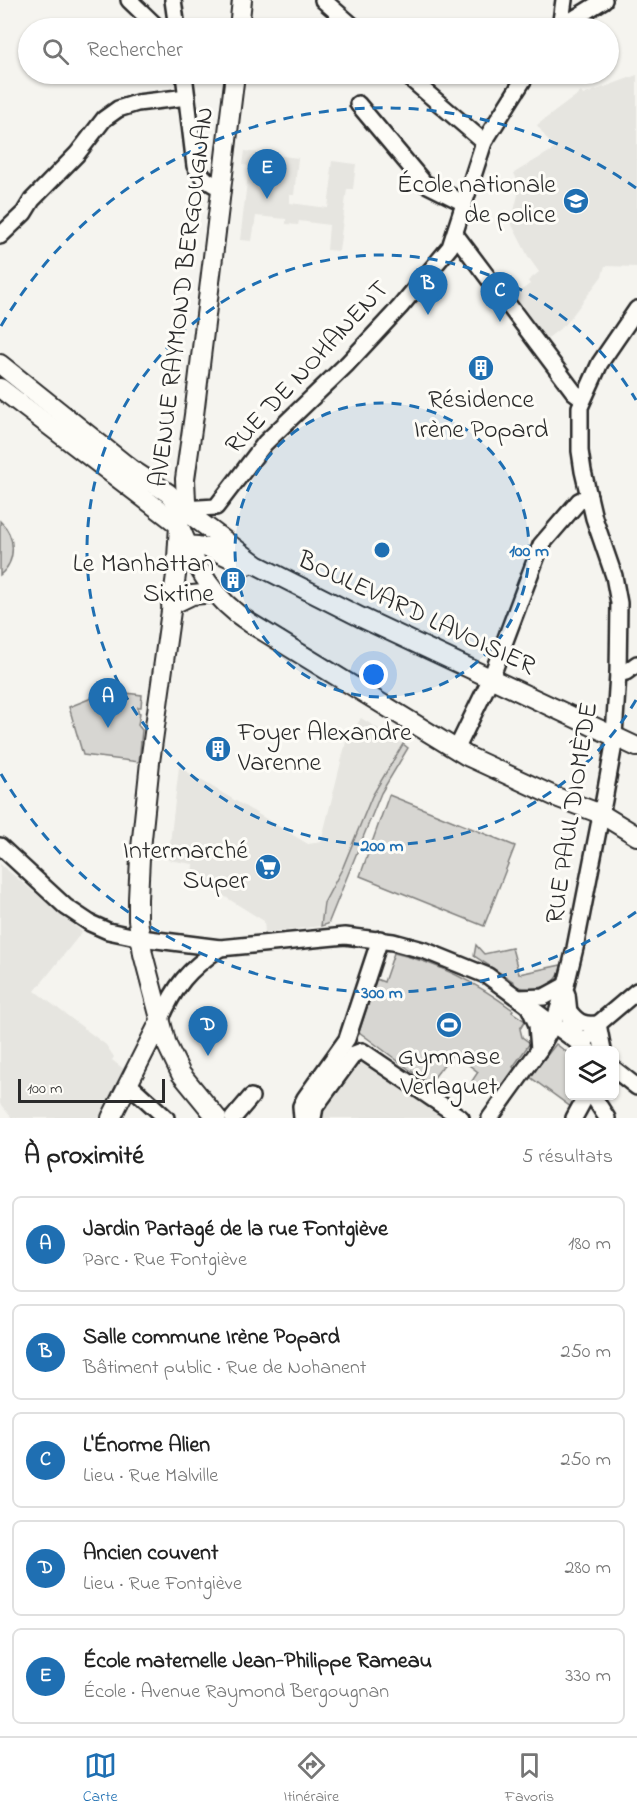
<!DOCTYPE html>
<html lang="fr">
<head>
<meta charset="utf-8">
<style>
	:root { --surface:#fff; --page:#f2f2f2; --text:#222; --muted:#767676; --line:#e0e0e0; --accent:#1f6fb2 }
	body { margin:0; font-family:"Indie Flower",sans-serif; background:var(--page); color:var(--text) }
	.controls { position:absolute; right:18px; bottom:18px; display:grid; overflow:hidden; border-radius:9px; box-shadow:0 2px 4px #0004 }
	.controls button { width:54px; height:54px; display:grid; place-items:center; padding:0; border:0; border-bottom:2px solid var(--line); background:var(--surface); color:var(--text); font:30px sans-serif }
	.scale { position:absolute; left:18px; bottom:15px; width:147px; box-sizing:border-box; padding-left:6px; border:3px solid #2b2b2b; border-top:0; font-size:16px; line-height:21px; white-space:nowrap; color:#2b2b2b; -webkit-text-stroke:4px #fdfcf7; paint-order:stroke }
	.you { position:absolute; left:374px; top:675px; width:21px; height:21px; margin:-15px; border:4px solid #fff; border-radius:50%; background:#1a73e8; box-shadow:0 0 0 9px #1a73e833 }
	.badge { display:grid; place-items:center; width:39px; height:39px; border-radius:50%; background:var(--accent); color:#fff; font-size:20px; font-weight:700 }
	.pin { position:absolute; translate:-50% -50px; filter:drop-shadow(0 2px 3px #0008) }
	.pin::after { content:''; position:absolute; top:32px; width:21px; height:18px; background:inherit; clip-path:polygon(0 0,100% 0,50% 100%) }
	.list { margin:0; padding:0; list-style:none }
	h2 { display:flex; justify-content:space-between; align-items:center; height:78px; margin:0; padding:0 24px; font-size:26px }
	h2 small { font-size:20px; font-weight:400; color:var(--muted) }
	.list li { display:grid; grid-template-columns:39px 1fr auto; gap:18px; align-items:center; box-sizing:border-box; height:96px; margin:0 12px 12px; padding:0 12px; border:2px solid var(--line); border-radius:9px }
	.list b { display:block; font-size:22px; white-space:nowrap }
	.list p { margin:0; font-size:20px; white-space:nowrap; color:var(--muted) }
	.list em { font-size:20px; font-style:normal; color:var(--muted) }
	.icon { flex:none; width:33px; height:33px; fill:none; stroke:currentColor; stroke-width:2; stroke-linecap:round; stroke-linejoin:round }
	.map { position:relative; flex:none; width:637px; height:1118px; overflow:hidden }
	.search { position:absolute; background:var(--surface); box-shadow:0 2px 4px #0004; left:18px; right:18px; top:18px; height:66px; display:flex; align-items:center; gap:15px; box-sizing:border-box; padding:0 21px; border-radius:33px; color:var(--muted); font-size:22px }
	.sheet { height:618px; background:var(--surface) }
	nav { display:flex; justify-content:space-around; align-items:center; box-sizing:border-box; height:84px; border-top:2px solid var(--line); background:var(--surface); font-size:16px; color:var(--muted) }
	nav a { display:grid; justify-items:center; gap:3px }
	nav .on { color:var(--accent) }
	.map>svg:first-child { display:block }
	.built { fill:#e6e5e0 }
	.green { fill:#d7d6d2; stroke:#81807e; stroke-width:1.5 }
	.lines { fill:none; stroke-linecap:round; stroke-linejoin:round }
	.minor-casing { stroke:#2b2b2b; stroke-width:20 }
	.major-casing { stroke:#2b2b2b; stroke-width:22 }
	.minor { stroke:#fdfcf7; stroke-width:15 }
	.major { stroke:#fdfcf7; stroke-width:18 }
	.ring { fill:none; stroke:#1f6fb2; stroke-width:3; stroke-dasharray:10 8 }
	.labels { text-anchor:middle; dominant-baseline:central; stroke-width:6; stroke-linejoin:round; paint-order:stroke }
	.poi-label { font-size:26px; fill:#2b2b2b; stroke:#fdfcf7; text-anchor:end }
	.street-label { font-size:26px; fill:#2b2b2b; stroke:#fdfcf7 }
	.centre { fill:#1f6fb2; stroke:#fdfcf7; stroke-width:3 }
	.ring-label { font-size:18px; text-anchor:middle; font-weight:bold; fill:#1f6fb2; stroke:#fdfcf7; stroke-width:6; stroke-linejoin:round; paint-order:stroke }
</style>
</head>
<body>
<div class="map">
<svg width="637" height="1118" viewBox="0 0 637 1118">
	<rect width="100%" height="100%" fill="#f5f4ef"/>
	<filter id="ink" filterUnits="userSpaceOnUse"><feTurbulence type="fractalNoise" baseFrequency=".0167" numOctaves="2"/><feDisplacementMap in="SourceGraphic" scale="12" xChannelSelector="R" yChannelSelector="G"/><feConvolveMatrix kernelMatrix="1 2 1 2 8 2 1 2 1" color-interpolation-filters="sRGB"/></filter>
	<g filter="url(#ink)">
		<g class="built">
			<polygon points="637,75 637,267 605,266 602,276 566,324 544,341 512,297 530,284 528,281 539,272 529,258 511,223 520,187 514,173 554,149 537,125 581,92 583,95"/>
			<polygon points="245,151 298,158 294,195 290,195 290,203 328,208 332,176 330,175 332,161 356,164 353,189 347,189 339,251 327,250 329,225 299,221 298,225 286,224 286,219 256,216 252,241 240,240 249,166 243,165"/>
			<polygon points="361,718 403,744 372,796 343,867 324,903 321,926 265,933 264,921 192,876 193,864 168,860 179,767 308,844 321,842 346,742"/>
			<polygon points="0,864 82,932 35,991 106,1045 114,1057 112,1060 125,1070 103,1118 12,1118 0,1104"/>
			<polygon points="365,1057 450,1118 322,1118 321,1106 356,1058"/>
		</g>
		<g class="green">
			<path d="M0,521C16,536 17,561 0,575Z"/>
			<polygon points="109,691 142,695 141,707 138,707 138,712 140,713 138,725 142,730 139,762 83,755 69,707"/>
			<polygon points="403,744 408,748 381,793 328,924 321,926 324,903 343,867 372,796"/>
			<polygon points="389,795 515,846 484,926 360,876"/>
			<path d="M476,945L484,954L512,948L519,974L561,965C560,988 533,992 515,986L514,982L474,956Z"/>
			<path d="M394,953C438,963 477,983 513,1010L512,1012L525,1021L520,1029L522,1037L530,1043L513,1067L516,1070L496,1098L472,1081L478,1072L453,1053L429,1084L359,1032L376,979L384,982Z"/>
			<polygon points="556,1044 569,1054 570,1096 576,1096 571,1107 530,1077"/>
		</g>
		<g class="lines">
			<g class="minor-casing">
				<g id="minor">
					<polyline points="129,0 158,28"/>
					<polyline points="173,0 177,28"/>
					<polyline points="323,0 355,28"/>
					<polyline points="559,28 604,0"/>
					<polyline points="560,28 564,0"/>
					<path d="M184,74L195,166C202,177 209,184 222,188"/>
					<polyline points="405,74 484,142"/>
					<polyline points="358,104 424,183 464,203"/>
					<polyline points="455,234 574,392 582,398"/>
					<polyline points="0,236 24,213 32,200 77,154 104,119 118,109 137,103 187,97"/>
					<polyline points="183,509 216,507 265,443 347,364 400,307 450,247 484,142 527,74"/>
					<polyline points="618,674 626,672 637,664"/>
					<polyline points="456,750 491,678 541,545 579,501 589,496"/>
					<polyline points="0,846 66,907 90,923 108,931 141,938 220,948 345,936 393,942 426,951 488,976 588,1050"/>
					<polyline points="567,994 570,1022 580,1042"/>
					<polyline points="518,998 544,997 566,985"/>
					<polyline points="529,1007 537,1025 539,1050"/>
					<path d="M568,1010C577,1022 582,1025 598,1024L603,1050"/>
					<path d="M160,1021C175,985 188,970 220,948"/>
					<polyline points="582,1046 598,1024 637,991"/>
					<polyline points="614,1069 637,1087"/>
					<polyline points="132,1087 166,1118"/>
					<polyline points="593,1096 607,1118"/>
					<polyline points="233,1118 251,1097"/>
					<polyline points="302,1118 301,1106 305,1098 347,1039 380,939"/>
					<polyline points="313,1118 315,1107 354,1054 362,1051 461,1118"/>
					<polyline points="490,1118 539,1050 553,1025 566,985 575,948 604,800 613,750 618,674 619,603 614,576 594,518 583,471 580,451 580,407 600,363 637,309"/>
					<polyline points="574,1118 586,1096"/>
				</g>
			</g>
			<g class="major-casing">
				<g id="major">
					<polyline points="239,28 242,0"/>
					<polyline points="0,364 131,469 168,493 183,509 257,565 360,617 637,747"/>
					<polyline points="0,388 179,525"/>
					<path d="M181,530C197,569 213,599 250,623L467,756L556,797L601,814L637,836"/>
					<path d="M180,547C203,540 226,558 247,565"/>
					<polyline points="171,605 192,595 215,593"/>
					<polyline points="111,1118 160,1021"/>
					<polyline points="217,1118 181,1074 167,1045 143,954 138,920 138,899 140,858 150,762 176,575 179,525 186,501 185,479 194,415 235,74"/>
				</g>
			</g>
			<use href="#minor" class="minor"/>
			<use href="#major" class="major"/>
		</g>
	</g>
	<circle cx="382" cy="550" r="147" fill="#1f6fb2" fill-opacity=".12"/>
	<g class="ring">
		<circle cx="382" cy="550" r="147"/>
		<path d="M636 700A295 295 0 1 1 636 400"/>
		<path d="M636 912A442 442 0 0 1 1 774M1 326A442 442 0 0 1 636 188"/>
	</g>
	<defs>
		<g id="university-disc" transform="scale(1.35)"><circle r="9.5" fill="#1f6fb2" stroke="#fdfcf7"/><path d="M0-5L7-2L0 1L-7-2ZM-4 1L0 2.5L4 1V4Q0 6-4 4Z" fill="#fff"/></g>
		<g id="building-disc" transform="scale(1.35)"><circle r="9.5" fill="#1f6fb2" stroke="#fdfcf7"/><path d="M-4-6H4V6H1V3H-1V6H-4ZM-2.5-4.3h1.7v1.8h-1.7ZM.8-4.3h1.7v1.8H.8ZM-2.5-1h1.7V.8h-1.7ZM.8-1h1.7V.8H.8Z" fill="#fff"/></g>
		<g id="supermarket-disc" transform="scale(1.35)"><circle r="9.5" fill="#1f6fb2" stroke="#fdfcf7"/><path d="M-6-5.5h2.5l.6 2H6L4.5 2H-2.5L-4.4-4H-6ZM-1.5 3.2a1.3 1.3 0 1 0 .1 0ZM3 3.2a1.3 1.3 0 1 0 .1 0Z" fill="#fff"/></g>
		<g id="stadium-disc" transform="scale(1.35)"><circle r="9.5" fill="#1f6fb2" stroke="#fdfcf7"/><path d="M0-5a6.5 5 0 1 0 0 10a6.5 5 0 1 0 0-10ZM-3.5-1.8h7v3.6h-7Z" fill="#fff"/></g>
	</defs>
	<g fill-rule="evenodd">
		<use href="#university-disc" x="576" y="201"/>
		<use href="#building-disc" x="481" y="368"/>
		<use href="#building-disc" x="233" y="580"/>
		<use href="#building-disc" x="218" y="749"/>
		<use href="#supermarket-disc" x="268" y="867"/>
		<use href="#stadium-disc" x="449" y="1025"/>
	</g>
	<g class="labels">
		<g class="poi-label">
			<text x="556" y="186">École nationale<tspan x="556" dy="30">de police</tspan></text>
			<text x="481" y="401" text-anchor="middle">Résidence<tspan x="481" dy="30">Irène Popard</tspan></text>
			<text x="214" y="565">Le Manhattan<tspan x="214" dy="30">Sixtine</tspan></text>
			<text x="238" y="734" text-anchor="start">Foyer Alexandre<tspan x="238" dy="30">Varenne</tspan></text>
			<text x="248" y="852">Intermarché<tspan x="248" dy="30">Super</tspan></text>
			<text x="449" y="1058" text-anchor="middle">Gymnase<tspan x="449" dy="30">Verlaguet</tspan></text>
		</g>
		<g class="street-label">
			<text transform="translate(183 297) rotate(-83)">AVENUE RAYMOND BERGOUGNAN</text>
			<text transform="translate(308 368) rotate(-47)">RUE DE NOHANENT</text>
			<text transform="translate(416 614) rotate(25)">BOULEVARD LAVOISIER</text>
			<text transform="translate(573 813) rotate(-81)">RUE PAUL DIOMÈDE</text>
		</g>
	</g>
	<circle cx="382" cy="550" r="9" class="centre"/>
	<g class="ring-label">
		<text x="529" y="556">100 m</text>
		<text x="382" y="851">200 m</text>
		<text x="382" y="998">300 m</text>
	</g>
</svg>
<div class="controls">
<button><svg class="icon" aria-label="layers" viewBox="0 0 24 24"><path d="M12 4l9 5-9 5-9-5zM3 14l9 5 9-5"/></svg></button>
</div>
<div class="scale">100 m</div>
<div class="you"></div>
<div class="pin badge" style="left:108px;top:728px">A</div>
<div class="pin badge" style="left:428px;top:315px">B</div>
<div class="pin badge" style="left:500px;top:322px">C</div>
<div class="pin badge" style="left:208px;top:1056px">D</div>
<div class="pin badge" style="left:267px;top:199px">E</div>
<div class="search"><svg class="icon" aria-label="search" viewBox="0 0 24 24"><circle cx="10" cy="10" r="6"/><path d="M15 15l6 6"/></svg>Rechercher</div>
</div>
<section class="sheet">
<h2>À proximité<small>5 résultats</small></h2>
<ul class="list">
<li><span class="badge">A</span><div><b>Jardin Partagé de la rue Fontgiève</b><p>Parc · Rue Fontgiève</p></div><em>180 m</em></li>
<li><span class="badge">B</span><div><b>Salle commune Irène Popard</b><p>Bâtiment public · Rue de Nohanent</p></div><em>250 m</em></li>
<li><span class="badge">C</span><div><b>L'Énorme Alien</b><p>Lieu · Rue Malville</p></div><em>250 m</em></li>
<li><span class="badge">D</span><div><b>Ancien couvent</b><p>Lieu · Rue Fontgiève</p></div><em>280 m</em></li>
<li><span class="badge">E</span><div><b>École maternelle Jean-Philippe Rameau</b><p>École · Avenue Raymond Bergougnan</p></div><em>330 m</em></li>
</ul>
</section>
<nav>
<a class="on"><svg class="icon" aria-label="map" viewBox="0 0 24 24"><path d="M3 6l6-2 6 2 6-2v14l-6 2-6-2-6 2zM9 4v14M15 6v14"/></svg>Carte</a>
<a><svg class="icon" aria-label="directions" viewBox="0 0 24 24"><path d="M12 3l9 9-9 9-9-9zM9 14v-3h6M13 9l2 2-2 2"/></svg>Itinéraire</a>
<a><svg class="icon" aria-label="saved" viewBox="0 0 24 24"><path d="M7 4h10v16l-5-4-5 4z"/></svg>Favoris</a>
</nav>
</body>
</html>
